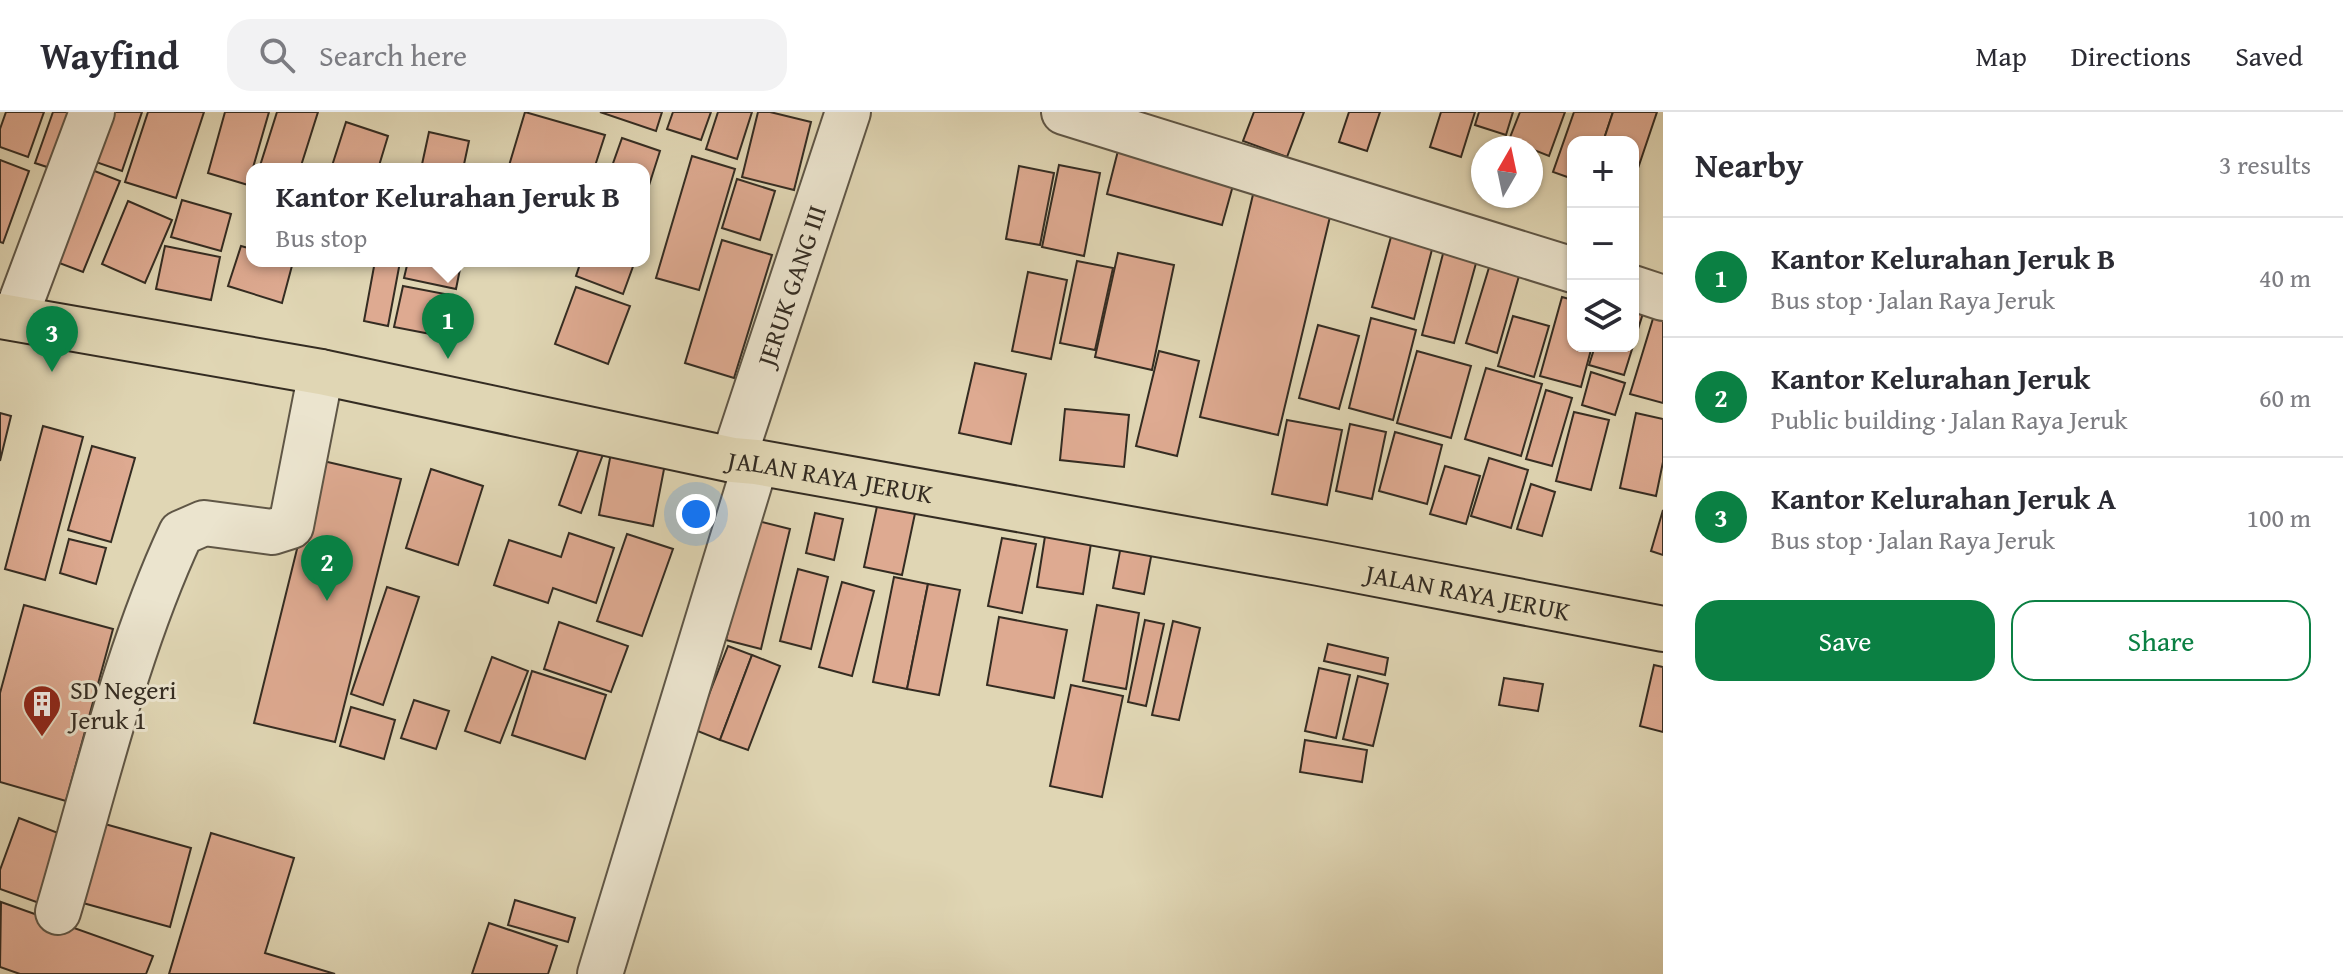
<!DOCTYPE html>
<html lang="en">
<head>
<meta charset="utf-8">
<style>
	:root { --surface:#fff; --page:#f2f2f3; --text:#2b2b33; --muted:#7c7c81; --line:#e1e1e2; --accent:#0b8043 }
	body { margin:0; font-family:"Gentium Book Plus",serif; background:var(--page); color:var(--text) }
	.controls { position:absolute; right:24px; top:24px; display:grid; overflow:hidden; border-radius:16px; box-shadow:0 2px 6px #0004 }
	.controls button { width:72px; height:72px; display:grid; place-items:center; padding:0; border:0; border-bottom:2px solid var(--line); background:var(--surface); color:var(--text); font:40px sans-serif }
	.compass { position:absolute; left:1471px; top:24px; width:72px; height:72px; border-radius:50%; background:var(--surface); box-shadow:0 2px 6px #0004; rotate:9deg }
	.you { position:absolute; left:696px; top:402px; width:28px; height:28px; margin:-20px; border:6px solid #fff; border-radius:50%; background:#1a73e8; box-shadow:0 0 0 12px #1a73e833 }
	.badge { display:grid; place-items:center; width:52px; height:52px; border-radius:50%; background:var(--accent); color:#fff; font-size:26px; font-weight:700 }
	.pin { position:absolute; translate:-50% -66px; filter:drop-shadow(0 2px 4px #0008) }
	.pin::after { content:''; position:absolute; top:42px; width:28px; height:24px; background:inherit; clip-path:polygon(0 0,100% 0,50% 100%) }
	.popup { position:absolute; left:246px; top:51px; width:404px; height:104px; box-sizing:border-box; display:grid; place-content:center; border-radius:16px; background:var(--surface); filter:drop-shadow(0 2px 6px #0005); font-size:26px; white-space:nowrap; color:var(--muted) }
	.popup b { font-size:30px; color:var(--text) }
	.popup::after { content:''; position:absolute; left:50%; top:100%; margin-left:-16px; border:16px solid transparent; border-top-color:var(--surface) }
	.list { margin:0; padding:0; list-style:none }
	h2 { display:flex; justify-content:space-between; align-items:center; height:104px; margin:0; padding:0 32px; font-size:34px }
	h2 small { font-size:26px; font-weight:400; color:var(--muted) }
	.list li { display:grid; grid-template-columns:52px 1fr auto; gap:24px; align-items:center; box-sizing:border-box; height:120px; padding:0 32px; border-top:2px solid var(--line) }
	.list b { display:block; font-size:30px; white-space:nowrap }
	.list p { margin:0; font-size:26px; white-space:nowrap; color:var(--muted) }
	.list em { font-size:26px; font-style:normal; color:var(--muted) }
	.actions { display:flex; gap:16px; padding:24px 32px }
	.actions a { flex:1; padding:18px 0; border:2px solid var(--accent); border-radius:24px; text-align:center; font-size:28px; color:var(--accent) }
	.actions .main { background:var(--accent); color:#fff }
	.icon { flex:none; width:44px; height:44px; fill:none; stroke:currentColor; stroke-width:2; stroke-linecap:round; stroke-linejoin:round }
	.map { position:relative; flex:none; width:1663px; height:862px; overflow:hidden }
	header { display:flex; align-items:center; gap:48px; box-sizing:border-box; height:112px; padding:0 40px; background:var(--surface); border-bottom:2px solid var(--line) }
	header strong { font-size:38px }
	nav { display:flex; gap:44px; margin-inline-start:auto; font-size:28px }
	.search { width:560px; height:72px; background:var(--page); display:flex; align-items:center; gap:20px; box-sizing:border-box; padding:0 28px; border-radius:24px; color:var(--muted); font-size:30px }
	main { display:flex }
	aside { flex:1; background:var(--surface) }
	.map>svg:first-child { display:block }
	.building { fill:#deaa91; stroke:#342c22; stroke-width:2 }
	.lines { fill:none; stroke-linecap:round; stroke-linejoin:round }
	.minor-casing { stroke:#5f5646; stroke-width:48 }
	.major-casing { stroke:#342c22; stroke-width:48 }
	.minor { stroke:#ebe4ce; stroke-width:44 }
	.major { stroke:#e0d6b4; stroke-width:44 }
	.labels { text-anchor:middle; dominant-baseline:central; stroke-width:6; stroke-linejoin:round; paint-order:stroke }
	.street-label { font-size:26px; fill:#342c22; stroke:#ebe4ce }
	.poi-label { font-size:26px; fill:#342c22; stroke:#ebe4ce; text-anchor:start }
</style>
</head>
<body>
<header>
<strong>Wayfind</strong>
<div class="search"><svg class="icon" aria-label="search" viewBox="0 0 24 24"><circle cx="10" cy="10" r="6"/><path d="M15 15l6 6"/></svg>Search here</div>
<nav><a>Map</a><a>Directions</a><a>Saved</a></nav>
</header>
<main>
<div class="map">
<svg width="1663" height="862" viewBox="0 0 1663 862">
	<rect width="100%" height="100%" fill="#e0d6b4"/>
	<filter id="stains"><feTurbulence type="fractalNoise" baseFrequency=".0025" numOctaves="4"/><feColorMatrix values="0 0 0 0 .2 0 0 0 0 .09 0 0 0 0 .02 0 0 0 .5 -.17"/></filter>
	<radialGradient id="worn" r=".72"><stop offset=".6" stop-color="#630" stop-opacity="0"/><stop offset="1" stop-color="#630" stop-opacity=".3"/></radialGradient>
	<g class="building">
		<polygon points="6,0 44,0 28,45 0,35 0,17"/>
		<polygon points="53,0 86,0 65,61 35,51"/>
		<polygon points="103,0 142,0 122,59 87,47"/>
		<polygon points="148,0 204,0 176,86 125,70"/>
		<polygon points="225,0 269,0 248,73 208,61"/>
		<polygon points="277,0 318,0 300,57 259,57"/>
		<polygon points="525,0 605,23 594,57 508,57"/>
		<polygon points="600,0 662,0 656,19"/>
		<polygon points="673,0 711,0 701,28 667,17"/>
		<polygon points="718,0 752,0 737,47 706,37"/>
		<polygon points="758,0 770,0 811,10 794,78 742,65"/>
		<polygon points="1254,0 1304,0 1287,45 1243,29"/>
		<polygon points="1349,0 1380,0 1367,39 1339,30"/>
		<polygon points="1441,0 1475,0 1461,45 1430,35"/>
		<polygon points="1479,0 1513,0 1506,23 1475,13"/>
		<polygon points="1520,0 1565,0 1549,44 1509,28"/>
		<polygon points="1574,0 1613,0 1603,30 1573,30 1573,67 1553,60"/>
		<polygon points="1613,0 1657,0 1633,71 1633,30 1603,30"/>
		<polygon points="346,10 388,24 378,57 331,57"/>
		<polygon points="429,20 469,29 463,57 421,57"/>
		<polygon points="622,26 660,39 644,89 644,57 611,57"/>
		<polygon points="1121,27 1237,59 1222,113 1107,82"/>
		<polygon points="692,44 735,57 699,178 656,166"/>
		<polygon points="0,48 29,59 3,131 0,130"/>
		<polygon points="1059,53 1100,61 1084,144 1042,135"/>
		<polygon points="82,54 120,69 83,160 46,146"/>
		<polygon points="1019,54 1054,61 1040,133 1006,127"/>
		<polygon points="737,67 775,79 760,128 722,116"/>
		<polygon points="1256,70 1334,88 1278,323 1200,305"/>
		<polygon points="182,88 231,102 221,139 171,125"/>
		<polygon points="128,89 172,108 145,171 102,152"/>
		<polygon points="1395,110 1436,122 1414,207 1372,195"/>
		<polygon points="722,128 772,143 734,266 685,251"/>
		<polygon points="165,134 220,145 211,188 156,177"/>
		<polygon points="241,134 252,137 252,149 293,150 282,191 228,174"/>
		<polygon points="1445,134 1478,144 1454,231 1422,223"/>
		<polygon points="1118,141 1174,153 1152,258 1095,245"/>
		<polygon points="375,149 400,150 388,214 364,209"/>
		<polygon points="408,149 446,149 461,152 456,177 404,166"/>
		<polygon points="581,149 635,149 623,182 576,164"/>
		<polygon points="1077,149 1113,156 1095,238 1060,231"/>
		<polygon points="1491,149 1521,157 1497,241 1466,231"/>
		<polygon points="1028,160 1067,168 1051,247 1012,239"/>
		<polygon points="403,174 450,183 441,224 394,215"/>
		<polygon points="576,175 630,194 608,252 555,232"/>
		<polygon points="1562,185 1573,188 1573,234 1592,234 1581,275 1540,264"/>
		<polygon points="1633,194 1644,198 1633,233"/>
		<polygon points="1655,200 1663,202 1663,291 1630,282"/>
		<polygon points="1513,204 1549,214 1534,265 1498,254"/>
		<polygon points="1371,206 1416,218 1393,308 1349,296"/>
		<polygon points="1318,213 1359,224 1339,297 1299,286"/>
		<polygon points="1595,234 1633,234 1624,263 1589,253"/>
		<polygon points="1159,239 1199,249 1177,344 1136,334"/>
		<polygon points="1417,239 1471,254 1451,326 1397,311"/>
		<polygon points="975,251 1026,262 1011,332 959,321"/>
		<polygon points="1486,256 1542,272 1521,344 1465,327"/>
		<polygon points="1591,260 1625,271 1615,303 1582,293"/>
		<polygon points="1546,278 1572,286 1552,354 1526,347"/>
		<polygon points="1065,297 1129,303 1124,355 1060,348"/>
		<polygon points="1574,300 1609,308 1591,378 1556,369"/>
		<polygon points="0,301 11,304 0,349"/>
		<polygon points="1636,301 1663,307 1663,350 1656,384 1620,376"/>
		<polygon points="1287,308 1342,318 1327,393 1272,382"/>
		<polygon points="1350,312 1386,320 1372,387 1336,379"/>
		<polygon points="43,314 83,325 45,468 5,457"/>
		<polygon points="1395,320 1442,333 1427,392 1379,379"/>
		<polygon points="582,328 605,337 581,401 559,393"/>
		<polygon points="92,334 135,346 111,430 68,418"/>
		<polygon points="611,341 665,352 653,414 599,403"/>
		<polygon points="1489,346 1528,358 1511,416 1471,404"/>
		<polygon points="319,348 401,367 335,630 254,611"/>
		<polygon points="1445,354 1480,364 1466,412 1430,402"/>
		<polygon points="431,357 483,374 458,453 406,436"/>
		<polygon points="1531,372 1555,380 1542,424 1517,417"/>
		<polygon points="879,385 917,392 902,463 864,455"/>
		<polygon points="1663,398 1663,443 1651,439"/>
		<polygon points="815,401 843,407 834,448 806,441"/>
		<polygon points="754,408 790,417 761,537 726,528"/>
		<polygon points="1046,418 1092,425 1083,482 1037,475"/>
		<polygon points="569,421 614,436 596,491 553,476 548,491 494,473 509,428 561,445"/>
		<polygon points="627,422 673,437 642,524 597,509"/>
		<polygon points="1123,423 1154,429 1144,482 1113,476"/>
		<polygon points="1002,426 1036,432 1022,501 988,494"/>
		<polygon points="69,427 106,436 96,472 60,461"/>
		<polygon points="798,457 828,465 811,537 780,529"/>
		<polygon points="894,465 928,472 907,577 873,570"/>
		<polygon points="842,470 874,479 852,564 819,555"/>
		<polygon points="928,472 960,478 939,583 907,577"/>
		<polygon points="387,475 419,485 383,593 351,582"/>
		<polygon points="24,493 113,517 66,689 0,670 0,581"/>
		<polygon points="1097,493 1139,501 1126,577 1083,569"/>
		<polygon points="999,505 1067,518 1054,586 987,573"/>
		<polygon points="1145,508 1164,512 1146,594 1128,590"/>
		<polygon points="1173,509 1200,516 1179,608 1152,603"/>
		<polygon points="559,510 628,534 611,580 544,557"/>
		<polygon points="1328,532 1388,546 1385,563 1324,549"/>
		<polygon points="728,534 752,543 720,628 695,618"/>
		<polygon points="752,543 780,554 748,638 720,628"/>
		<polygon points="492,545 528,559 500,631 465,619"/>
		<polygon points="1654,553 1663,555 1663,620 1640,614"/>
		<polygon points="1319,556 1350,563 1336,626 1305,619"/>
		<polygon points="532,559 606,583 585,647 512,623"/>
		<polygon points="1358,564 1388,572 1373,634 1343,627"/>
		<polygon points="1504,566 1543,572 1538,599 1499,593"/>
		<polygon points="1071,573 1123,584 1102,685 1050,674"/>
		<polygon points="414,588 449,599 436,637 401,626"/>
		<polygon points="351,595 395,608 384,647 340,634"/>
		<polygon points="1305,628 1367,638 1362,670 1300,660"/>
		<polygon points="19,706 66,724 42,792 0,777 0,758"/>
		<polygon points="94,709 191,736 170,815 72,788"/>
		<polygon points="211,721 294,746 265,841 335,862 169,862"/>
		<polygon points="515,788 575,806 568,830 508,813"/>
		<polygon points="1,790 153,844 146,862 20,862 0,855"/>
		<polygon points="489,811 557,834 548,862 472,862"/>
	</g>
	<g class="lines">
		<g class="minor-casing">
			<g id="minor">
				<polyline points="1064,0 1573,158"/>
				<polyline points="1633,176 1663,186"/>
				<polyline points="15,206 92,0"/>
				<path id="s1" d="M733,348L848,0"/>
				<path d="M58,800C95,675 126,539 181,421L204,411L272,420L291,414L321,260"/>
				<polyline points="600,862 756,350"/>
			</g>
		</g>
		<g class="major-casing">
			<g id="major">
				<path id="s2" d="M0,204L321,260L733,348L756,350L1319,451L1663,517"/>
			</g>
		</g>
		<use href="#minor" class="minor"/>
		<use href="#major" class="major"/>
	</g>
	<defs>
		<g id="building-pin" transform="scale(2)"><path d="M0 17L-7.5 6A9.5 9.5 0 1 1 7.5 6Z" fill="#8f2418" stroke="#ebe4ce"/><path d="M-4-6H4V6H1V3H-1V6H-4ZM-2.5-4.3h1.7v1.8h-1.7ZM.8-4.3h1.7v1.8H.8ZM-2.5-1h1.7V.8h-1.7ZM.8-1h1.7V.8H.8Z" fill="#fff"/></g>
	</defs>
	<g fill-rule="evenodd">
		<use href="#building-pin" x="42" y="592"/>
	</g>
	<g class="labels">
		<g class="street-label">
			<text stroke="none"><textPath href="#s1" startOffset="184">JERUK GANG III</textPath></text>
			<text stroke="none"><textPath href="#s2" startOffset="846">JALAN RAYA JERUK</textPath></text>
			<text stroke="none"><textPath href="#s2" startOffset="1494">JALAN RAYA JERUK</textPath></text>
		</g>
		<g class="poi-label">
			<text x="70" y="577">SD Negeri<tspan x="70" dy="30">Jeruk 1</tspan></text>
		</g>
	</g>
	<rect width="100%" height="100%" filter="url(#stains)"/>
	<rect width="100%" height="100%" fill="url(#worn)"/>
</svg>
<div class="controls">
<button>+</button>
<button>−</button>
<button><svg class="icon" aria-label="layers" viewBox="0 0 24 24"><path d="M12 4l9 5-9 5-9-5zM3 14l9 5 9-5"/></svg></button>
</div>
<svg class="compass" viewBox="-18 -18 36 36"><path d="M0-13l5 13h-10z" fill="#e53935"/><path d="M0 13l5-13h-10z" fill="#7c7c81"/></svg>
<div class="you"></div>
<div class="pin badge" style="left:448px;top:247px">1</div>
<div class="popup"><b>Kantor Kelurahan Jeruk B</b>Bus stop</div>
<div class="pin badge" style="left:327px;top:489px">2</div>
<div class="pin badge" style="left:52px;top:260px">3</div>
</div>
<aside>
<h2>Nearby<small>3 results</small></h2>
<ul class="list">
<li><span class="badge">1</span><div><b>Kantor Kelurahan Jeruk B</b><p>Bus stop · Jalan Raya Jeruk</p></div><em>40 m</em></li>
<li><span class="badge">2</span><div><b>Kantor Kelurahan Jeruk</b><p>Public building · Jalan Raya Jeruk</p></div><em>60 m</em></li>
<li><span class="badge">3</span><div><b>Kantor Kelurahan Jeruk A</b><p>Bus stop · Jalan Raya Jeruk</p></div><em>100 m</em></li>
</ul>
<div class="actions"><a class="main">Save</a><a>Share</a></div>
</aside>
</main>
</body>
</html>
